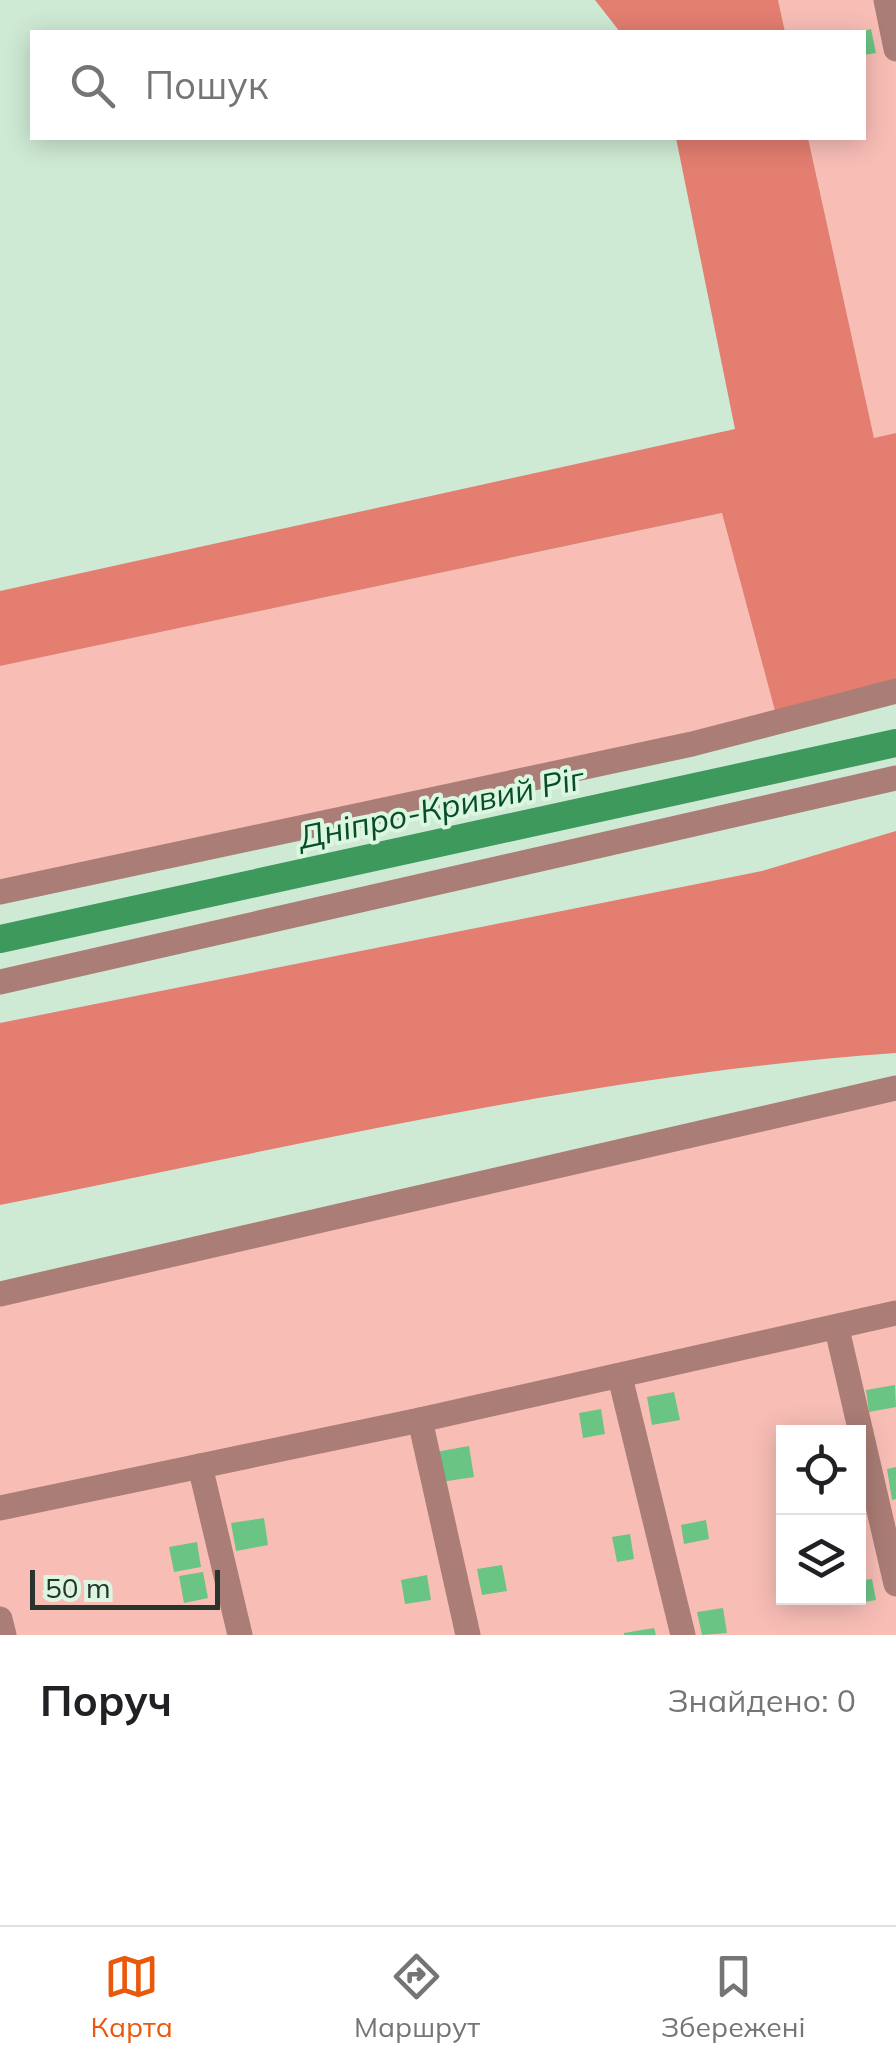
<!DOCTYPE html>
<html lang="uk">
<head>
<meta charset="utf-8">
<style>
	:root { --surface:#fff; --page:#f2f2f2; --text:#202124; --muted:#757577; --line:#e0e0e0; --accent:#ea580c }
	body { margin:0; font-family:Mulish,sans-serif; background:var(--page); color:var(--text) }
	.controls { position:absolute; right:30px; bottom:30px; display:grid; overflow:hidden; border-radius:0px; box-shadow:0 5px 25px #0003 }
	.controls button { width:90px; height:90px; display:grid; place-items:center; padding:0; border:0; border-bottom:2px solid var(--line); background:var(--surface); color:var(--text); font:50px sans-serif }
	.scale { position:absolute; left:30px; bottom:25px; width:190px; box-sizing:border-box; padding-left:10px; border:5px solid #29342c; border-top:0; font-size:28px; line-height:35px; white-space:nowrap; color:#29342c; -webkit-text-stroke:8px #dbf7e1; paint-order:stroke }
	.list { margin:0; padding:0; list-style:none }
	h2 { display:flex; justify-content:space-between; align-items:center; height:130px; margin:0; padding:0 40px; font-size:42px }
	h2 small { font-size:32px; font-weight:400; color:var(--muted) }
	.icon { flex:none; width:55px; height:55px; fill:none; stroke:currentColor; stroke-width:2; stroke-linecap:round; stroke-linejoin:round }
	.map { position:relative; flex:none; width:896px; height:1635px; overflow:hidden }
	.search { position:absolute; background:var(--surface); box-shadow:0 5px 25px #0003; left:30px; right:30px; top:30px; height:110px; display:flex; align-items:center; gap:25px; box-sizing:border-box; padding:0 35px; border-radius:0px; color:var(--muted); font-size:38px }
	.sheet { height:290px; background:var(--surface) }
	nav { display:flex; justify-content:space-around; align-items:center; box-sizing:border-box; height:140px; border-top:2px solid var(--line); background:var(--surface); font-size:28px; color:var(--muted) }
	nav a { display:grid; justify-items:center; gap:5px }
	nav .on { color:var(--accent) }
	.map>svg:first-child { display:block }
	.green { fill:#f8beb6; fill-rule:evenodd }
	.forest { fill:#e37e71 }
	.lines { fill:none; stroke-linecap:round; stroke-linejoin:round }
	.canal { stroke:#3e995c; stroke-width:28 }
	.building { fill:#6ac484 }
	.minor { stroke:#aa7d76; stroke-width:25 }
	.labels { text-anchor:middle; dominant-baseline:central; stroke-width:8; stroke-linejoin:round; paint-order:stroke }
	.water-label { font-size:32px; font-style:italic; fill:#074d25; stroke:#dbf7e1 }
</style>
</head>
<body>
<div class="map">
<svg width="896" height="1635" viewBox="0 0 896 1635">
	<rect width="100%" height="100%" fill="#ceead4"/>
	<g class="green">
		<polygon points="778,0 896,0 896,433 874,439 808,138 864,138 864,32 785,32"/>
		<polygon points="723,513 778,722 0,892 0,666"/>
		<path d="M896,1088V1635H0V1294ZM784,1432H858V1598H784Z"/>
	</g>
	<g class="forest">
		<polygon points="595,0 778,0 785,32 620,32"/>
		<polygon points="676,138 808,138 874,438 896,433 896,691 778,722 722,513 0,666 0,591 735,429"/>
		<path d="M896,831V1053C595,1074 296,1146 0,1205V1023L762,871Z"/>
	</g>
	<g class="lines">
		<polyline class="canal" points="0,939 896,743"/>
	</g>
	<g class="building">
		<polygon points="871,29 876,53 864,55 864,31"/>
		<polygon points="895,1385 896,1407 869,1412 866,1390"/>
		<polygon points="674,1392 680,1420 652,1425 647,1397"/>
		<polygon points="601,1409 605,1434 583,1438 579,1413"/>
		<polygon points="469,1446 474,1477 441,1482 436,1452"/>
		<polygon points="896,1467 896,1499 892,1500 887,1469"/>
		<polygon points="264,1518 268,1545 236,1551 231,1523"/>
		<polygon points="706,1520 709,1539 684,1544 681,1525"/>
		<polygon points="630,1534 634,1559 617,1562 612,1537"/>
		<polygon points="197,1542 201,1567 174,1572 169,1547"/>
		<polygon points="502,1565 507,1591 482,1595 477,1569"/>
		<polygon points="203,1572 208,1598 184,1603 179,1576"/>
		<polygon points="427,1575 431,1600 405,1604 401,1580"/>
		<polygon points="872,1579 876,1600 852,1604 851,1598 858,1598 858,1581"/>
		<polygon points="723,1608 727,1633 702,1635 697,1612"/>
		<polygon points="654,1628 656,1635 624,1635 624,1633"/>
	</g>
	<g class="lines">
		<g class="minor">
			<polyline points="886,0 896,49"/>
			<polyline points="0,892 692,744 896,691"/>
			<polyline points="0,982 896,778"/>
			<polyline points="0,1294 896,1088"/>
			<polyline points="837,1329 896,1584"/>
			<polyline points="620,1377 683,1635"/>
			<polyline points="420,1420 468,1635"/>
			<polyline points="200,1466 240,1635"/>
			<polyline points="0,1508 420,1420 896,1313"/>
			<polyline points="0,1619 4,1635"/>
		</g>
	</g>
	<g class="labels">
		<g class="water-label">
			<text transform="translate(441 807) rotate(-12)">Дніпро-Кривий Ріг</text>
		</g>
	</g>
</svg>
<div class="controls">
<button><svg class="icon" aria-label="locate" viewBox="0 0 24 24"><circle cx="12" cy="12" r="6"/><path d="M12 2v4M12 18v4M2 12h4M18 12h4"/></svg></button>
<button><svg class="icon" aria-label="layers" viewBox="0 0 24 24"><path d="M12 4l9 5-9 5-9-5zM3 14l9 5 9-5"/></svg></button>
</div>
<div class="scale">50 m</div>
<div class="search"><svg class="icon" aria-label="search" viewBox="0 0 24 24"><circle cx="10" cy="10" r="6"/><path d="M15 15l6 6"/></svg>Пошук</div>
</div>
<section class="sheet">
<h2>Поруч<small>Знайдено: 0</small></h2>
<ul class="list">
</ul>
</section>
<nav>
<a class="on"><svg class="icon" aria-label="map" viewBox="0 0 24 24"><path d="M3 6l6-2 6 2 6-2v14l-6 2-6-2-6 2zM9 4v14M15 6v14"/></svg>Карта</a>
<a><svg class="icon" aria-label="directions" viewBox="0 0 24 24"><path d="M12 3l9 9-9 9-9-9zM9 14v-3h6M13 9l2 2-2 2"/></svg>Маршрут</a>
<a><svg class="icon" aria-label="saved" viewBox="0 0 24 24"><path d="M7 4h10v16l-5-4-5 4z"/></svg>Збережені</a>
</nav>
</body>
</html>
